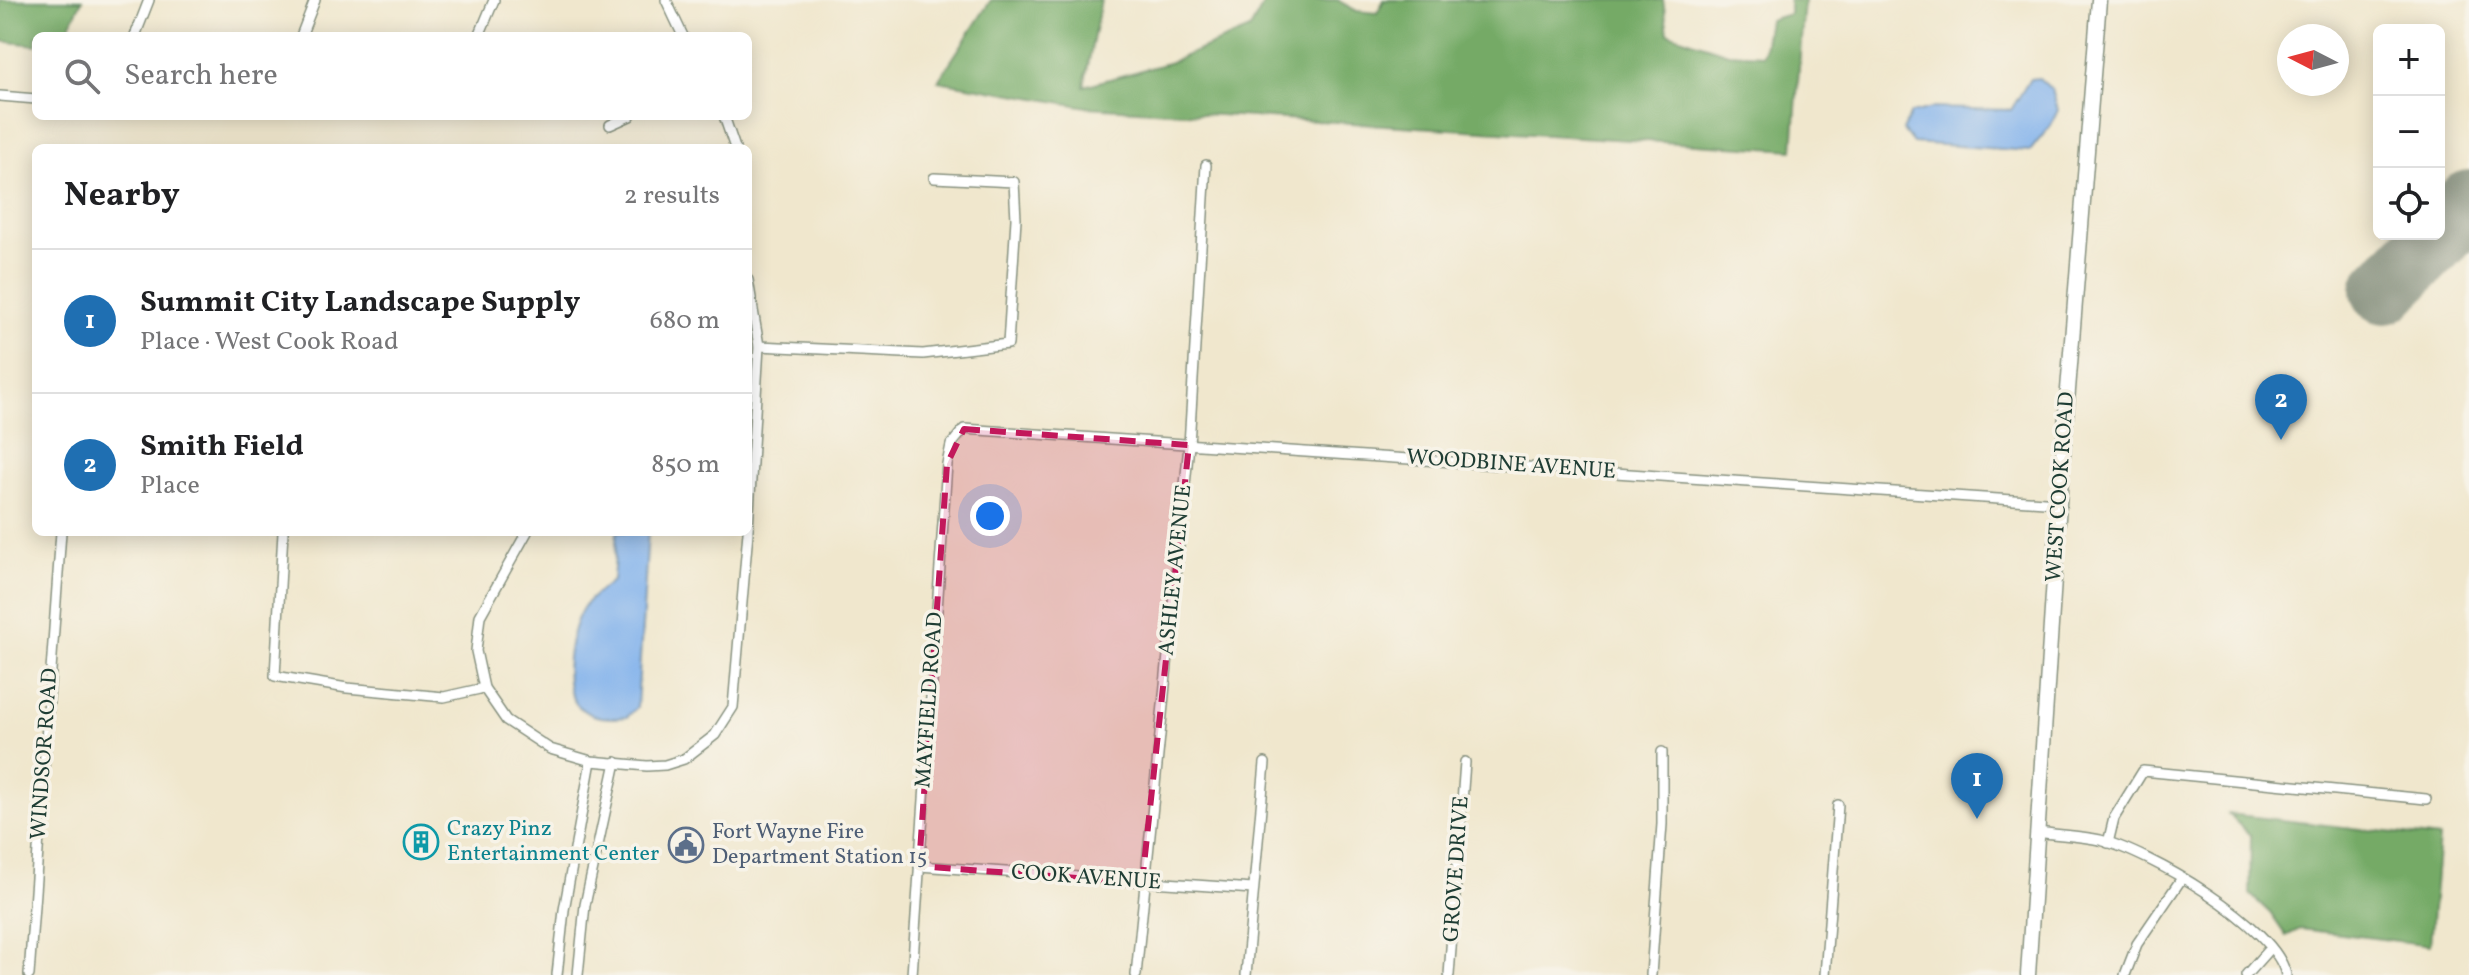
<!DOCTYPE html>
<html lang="en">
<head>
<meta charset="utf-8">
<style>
	:root { --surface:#fff; --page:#f6f6f6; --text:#202124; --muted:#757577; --line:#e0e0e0; --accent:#1f6fb2 }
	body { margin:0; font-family:Vollkorn,serif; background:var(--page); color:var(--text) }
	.controls { position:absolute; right:24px; top:24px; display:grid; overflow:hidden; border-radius:12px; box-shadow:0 4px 20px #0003 }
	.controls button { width:72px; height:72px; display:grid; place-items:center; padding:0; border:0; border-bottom:2px solid var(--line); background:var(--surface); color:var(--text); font:40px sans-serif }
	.compass { position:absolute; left:2277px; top:24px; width:72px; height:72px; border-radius:50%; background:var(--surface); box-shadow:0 4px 20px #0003; rotate:276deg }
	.you { position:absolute; left:990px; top:516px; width:28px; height:28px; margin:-20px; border:6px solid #fff; border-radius:50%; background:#1a73e8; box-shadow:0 0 0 12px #1a73e833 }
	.badge { display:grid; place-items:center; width:52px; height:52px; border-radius:50%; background:var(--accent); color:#fff; font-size:26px; font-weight:700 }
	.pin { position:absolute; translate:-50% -66px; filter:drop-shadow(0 2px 4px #0008) }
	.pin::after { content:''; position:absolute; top:42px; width:28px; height:24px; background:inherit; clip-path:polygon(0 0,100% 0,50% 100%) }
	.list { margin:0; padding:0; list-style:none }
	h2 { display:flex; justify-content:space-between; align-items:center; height:104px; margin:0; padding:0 32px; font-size:34px }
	h2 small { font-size:26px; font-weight:400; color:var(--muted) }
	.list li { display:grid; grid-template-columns:52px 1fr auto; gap:24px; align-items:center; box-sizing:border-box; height:144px; padding:0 32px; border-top:2px solid var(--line) }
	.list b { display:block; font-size:30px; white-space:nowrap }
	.list p { margin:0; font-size:26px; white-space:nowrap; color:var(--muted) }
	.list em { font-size:26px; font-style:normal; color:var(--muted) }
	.icon { flex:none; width:44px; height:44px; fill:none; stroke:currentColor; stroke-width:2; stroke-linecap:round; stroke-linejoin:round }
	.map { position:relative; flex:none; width:2469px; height:975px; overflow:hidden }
	.search { position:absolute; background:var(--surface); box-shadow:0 4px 20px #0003; left:32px; top:32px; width:720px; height:88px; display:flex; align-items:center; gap:20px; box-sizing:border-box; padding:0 28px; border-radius:12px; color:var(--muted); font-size:30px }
	.panel { position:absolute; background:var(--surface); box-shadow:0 4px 20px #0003; left:32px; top:144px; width:720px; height:392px; border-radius:12px }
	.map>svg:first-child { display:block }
	.forest { fill:#74aa66; stroke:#4a744d; stroke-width:2 }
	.water { fill:#80b1ec; stroke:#507790; stroke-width:2 }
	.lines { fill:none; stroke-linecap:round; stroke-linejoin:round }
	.runway { stroke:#889280; stroke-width:68 }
	.minor-casing { stroke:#889280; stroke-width:12 }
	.secondary-casing { stroke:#889280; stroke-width:17 }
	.minor { stroke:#fff; stroke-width:9 }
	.secondary { stroke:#fff; stroke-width:14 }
	.marked { fill:#c2185b; fill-opacity:0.2; stroke:#c2185b; stroke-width:6; stroke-dasharray:16 10; stroke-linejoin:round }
	.labels { text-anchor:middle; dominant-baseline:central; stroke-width:7; stroke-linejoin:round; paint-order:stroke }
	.street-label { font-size:22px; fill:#1f3d34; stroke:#f7f3e8 }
	.culture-label { font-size:22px; fill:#0d838f; stroke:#f7f3e8; text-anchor:start }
	.service-label { font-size:22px; fill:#4e5e75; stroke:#f7f3e8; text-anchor:start }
</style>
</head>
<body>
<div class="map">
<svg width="2469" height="975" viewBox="0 0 2469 975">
	<rect width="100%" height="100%" fill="#f7f3e8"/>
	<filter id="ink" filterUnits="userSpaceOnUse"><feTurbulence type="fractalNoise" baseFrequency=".0125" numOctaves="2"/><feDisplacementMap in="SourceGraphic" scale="16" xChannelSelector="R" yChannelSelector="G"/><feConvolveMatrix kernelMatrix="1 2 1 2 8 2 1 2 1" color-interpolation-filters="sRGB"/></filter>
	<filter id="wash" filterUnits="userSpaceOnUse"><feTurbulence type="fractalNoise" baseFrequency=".006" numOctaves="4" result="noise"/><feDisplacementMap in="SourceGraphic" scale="32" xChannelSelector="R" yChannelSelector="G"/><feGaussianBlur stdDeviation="1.8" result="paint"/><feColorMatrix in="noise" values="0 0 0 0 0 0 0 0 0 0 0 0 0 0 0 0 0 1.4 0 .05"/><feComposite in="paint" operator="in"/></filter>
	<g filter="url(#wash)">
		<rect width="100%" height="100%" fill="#f0e7cd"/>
		<g class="forest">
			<polygon points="0,0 82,0 65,36 36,36 36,45 0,41"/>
			<polygon points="991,0 1101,0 1084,86 1168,63 1250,29 1266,0 1337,0 1357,11 1377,13 1384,0 1663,0 1668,33 1728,53 1763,55 1769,20 1789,14 1789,0 1804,0 1793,150 1087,107 938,81"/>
			<polygon points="2228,814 2439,838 2430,945 2300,929 2286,936 2270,913 2250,894 2251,836"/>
		</g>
		<g class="water">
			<polygon points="2039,78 2052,90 2058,110 2051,125 2030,151 1913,143 1903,130 1911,113 1932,108 2011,110 2030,79"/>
			<path d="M617,532H648L637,707L627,717C612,719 592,719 579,707C558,686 569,627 585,605C592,596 604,588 613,580Z"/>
		</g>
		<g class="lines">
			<polyline class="runway" points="2385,290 2469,204"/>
		</g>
	</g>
	<g filter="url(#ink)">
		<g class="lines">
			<g class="minor-casing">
				<g id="minor">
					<polyline points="666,0 683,36"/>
					<polyline points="135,36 149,0"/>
					<polyline points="301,36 315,0"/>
					<polyline points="479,36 494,0"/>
					<polyline points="0,96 36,99"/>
					<polyline points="724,116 735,148"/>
					<polyline points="610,125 630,116"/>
					<polyline points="748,280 759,346 748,529"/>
					<polyline points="759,346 923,354 1008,344 1016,219 1014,182 934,178"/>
					<polyline points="283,532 275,676 347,688 444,697 484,688"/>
					<polyline points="527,532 480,616 476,651 484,688 506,720 550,749 591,761 647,766 665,765 684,759 715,735 733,707 748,532"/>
					<path d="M2038,832C2058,835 2080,836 2100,840C2147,851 2276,925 2286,975"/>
					<polyline points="2108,843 2114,818 2143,771 2426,799"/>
					<polyline points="919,866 1253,889"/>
					<polyline points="29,975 61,532"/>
					<polyline points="557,975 564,910 591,761"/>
					<polyline points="578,975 585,905 616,762"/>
					<polyline points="912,975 947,464 951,445 964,429 2059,503"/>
					<polyline points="1136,975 1189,445 1206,165"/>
					<polyline points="1246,975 1265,763"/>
					<polyline points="1449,975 1465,762"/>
					<polyline points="1651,975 1662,824 1662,752"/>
					<polyline points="1825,975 1838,805"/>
					<polyline points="2125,975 2137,944 2182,878"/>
					<polyline points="2246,975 2270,948"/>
				</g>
			</g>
			<g class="secondary-casing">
				<polyline id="secondary" points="2028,975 2059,503 2099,0"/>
			</g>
			<use href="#minor" class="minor"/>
			<use href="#secondary" class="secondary"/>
		</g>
	</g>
	<path class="marked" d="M964,429L1189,445L1142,883L919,866L947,464Z"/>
	<defs>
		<g id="building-ring" transform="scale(1.8)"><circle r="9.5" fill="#f7f3e8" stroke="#0f9aa8" stroke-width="1.5"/><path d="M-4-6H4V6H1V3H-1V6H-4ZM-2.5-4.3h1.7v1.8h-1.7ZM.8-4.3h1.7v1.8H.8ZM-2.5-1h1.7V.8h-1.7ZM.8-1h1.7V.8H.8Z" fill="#0f9aa8"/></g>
		<g id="civic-ring" transform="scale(1.8)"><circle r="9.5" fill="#f7f3e8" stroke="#5c6f8a" stroke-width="1.5"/><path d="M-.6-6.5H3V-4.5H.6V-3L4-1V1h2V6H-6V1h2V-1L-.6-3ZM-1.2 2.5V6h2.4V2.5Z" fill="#5c6f8a"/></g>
	</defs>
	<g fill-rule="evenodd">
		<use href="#building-ring" x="421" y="842"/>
		<use href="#civic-ring" x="686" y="845"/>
	</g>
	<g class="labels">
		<g class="street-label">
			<text transform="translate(1511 465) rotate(4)">WOODBINE AVENUE</text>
			<text transform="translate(2061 487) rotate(-86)">WEST COOK ROAD</text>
			<text transform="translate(1176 570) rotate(-84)">ASHLEY AVENUE</text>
			<text transform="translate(930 700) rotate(-86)">MAYFIELD ROAD</text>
			<text transform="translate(45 754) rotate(-86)">WINDSOR ROAD</text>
			<text transform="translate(1457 869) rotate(-86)">GROVE DRIVE</text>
			<text transform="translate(1086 878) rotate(4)">COOK AVENUE</text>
		</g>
		<g class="culture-label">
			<text x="447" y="829">Crazy Pinz<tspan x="447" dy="25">Entertainment Center</tspan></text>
		</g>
		<g class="service-label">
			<text x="712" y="832">Fort Wayne Fire<tspan x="712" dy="25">Department Station 15</tspan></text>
		</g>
	</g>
</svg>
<div class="controls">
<button>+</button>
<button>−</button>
<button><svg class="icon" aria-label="locate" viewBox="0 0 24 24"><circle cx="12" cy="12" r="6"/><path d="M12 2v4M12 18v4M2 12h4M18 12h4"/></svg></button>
</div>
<svg class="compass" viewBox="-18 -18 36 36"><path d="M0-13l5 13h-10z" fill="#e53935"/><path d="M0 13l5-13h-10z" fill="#757577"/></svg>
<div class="you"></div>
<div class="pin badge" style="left:1977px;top:819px">1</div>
<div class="pin badge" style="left:2281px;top:440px">2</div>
<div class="search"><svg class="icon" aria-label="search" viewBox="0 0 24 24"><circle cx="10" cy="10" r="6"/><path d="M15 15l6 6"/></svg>Search here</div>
<section class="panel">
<h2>Nearby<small>2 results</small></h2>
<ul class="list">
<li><span class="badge">1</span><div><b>Summit City Landscape Supply</b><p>Place · West Cook Road</p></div><em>680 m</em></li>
<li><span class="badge">2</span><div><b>Smith Field</b><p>Place</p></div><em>850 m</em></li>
</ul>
</section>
</div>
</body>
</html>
